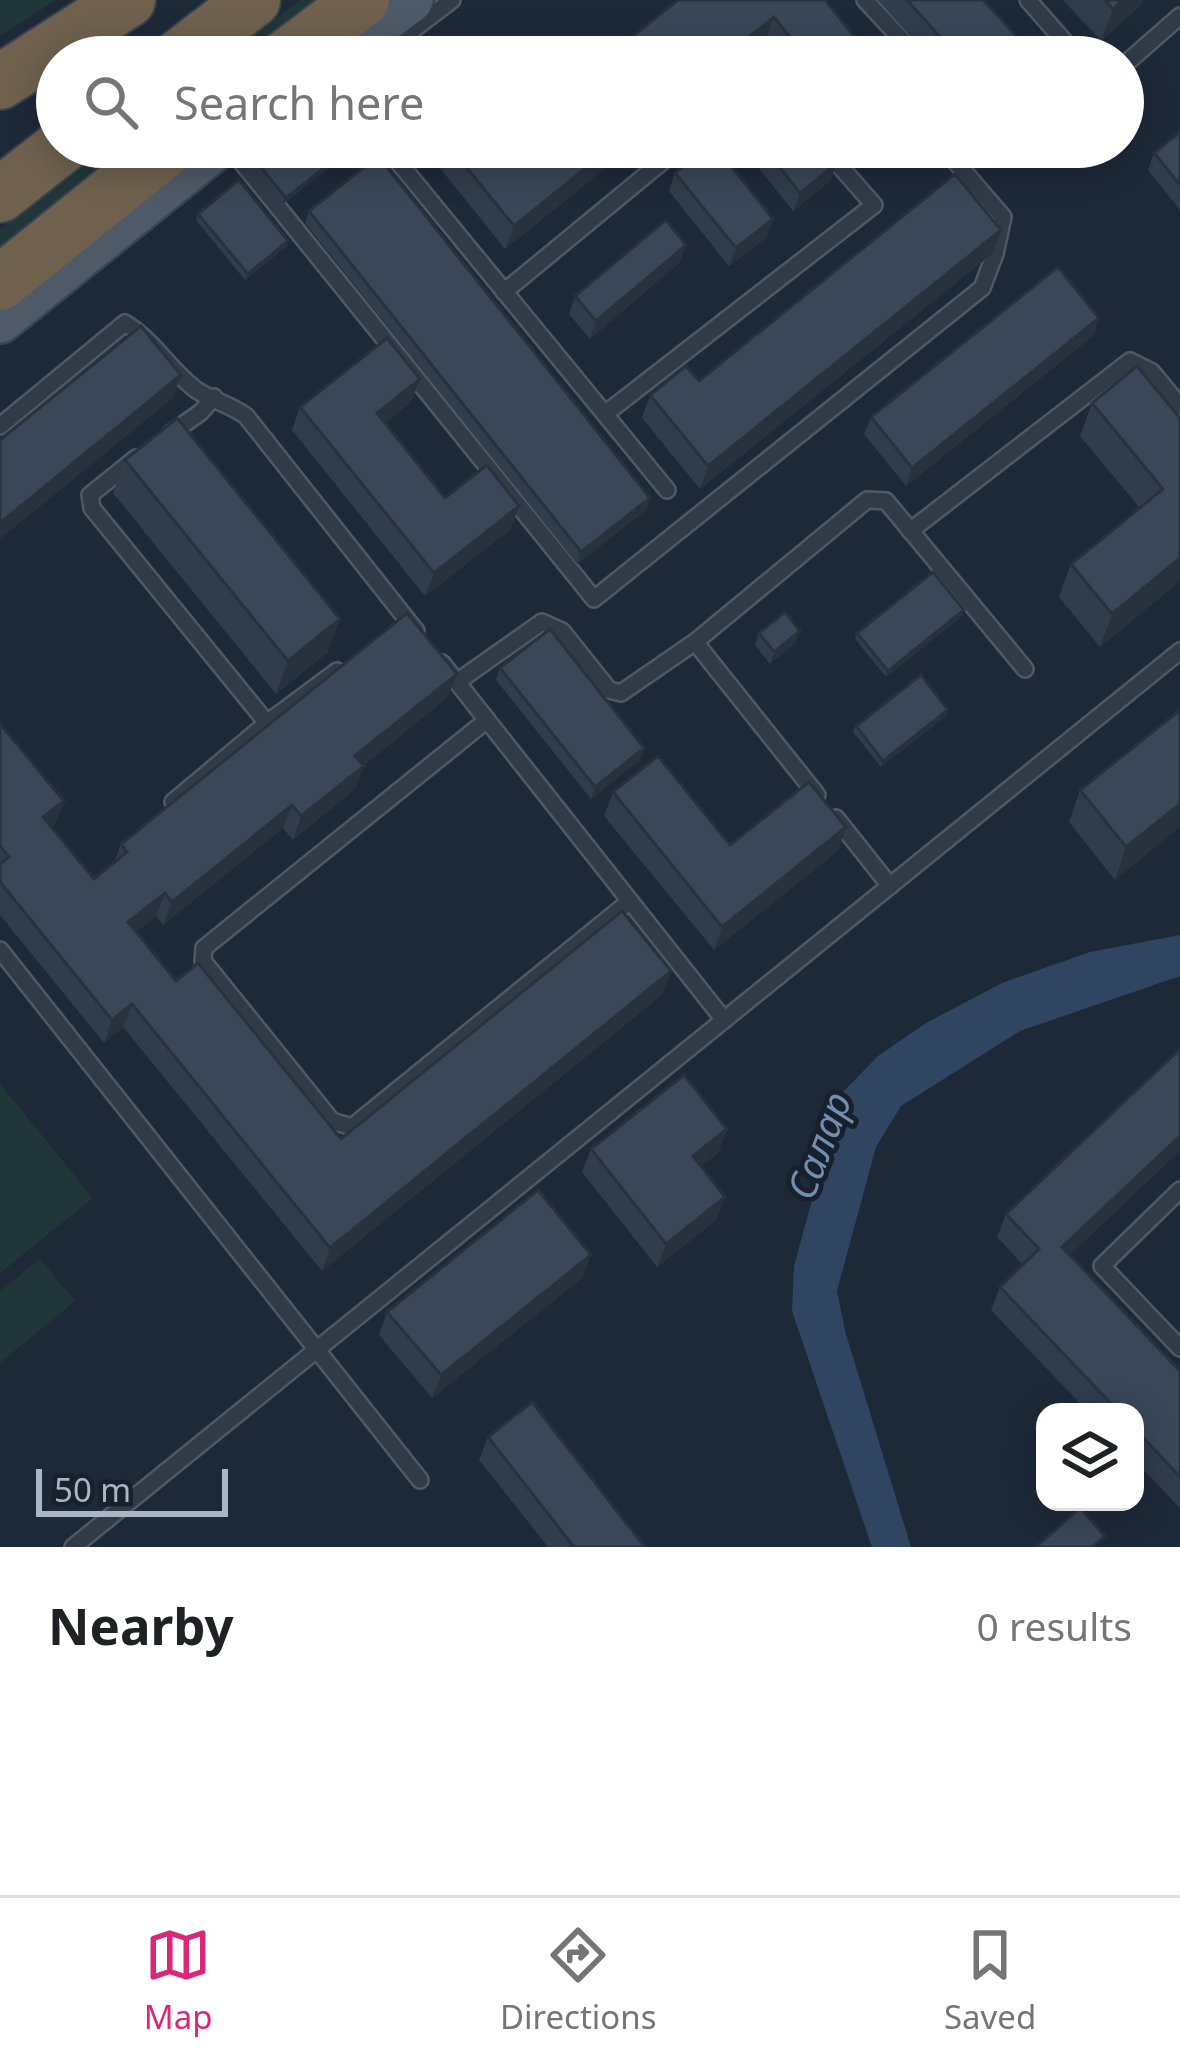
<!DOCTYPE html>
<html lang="en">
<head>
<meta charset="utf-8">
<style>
	:root { --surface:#fff; --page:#f2f2f2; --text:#202124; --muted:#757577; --line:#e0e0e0; --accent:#db2777 }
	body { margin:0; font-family:"Noto Sans",sans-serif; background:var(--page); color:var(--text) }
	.controls { position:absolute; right:36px; bottom:36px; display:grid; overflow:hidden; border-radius:24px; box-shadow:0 6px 30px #0003 }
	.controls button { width:108px; height:108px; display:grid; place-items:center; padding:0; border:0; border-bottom:3px solid var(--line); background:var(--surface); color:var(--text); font:60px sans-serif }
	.scale { position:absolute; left:36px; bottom:30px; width:192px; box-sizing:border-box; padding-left:12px; border:6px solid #abb6c5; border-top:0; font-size:33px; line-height:42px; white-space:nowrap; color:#abb6c5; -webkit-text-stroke:9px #17202c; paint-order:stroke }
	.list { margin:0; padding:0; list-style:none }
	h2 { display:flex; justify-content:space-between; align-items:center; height:156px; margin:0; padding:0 48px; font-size:51px }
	h2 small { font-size:39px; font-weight:400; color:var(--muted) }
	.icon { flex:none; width:66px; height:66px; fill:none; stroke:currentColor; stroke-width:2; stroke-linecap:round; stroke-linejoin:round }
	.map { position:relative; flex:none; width:1180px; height:1547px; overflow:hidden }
	.search { position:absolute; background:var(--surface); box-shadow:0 6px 30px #0003; left:36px; right:36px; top:36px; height:132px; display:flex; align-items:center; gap:30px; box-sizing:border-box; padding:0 42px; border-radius:66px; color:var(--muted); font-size:45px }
	.sheet { height:348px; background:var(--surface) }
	nav { display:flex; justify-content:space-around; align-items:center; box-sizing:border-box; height:168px; border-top:3px solid var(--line); background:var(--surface); font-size:33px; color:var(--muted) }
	nav a { display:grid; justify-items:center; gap:6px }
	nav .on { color:var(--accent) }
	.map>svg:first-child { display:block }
	.green { fill:#203639 }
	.water { fill:#2f4561 }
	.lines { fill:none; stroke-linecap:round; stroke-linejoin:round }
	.lane-casing { stroke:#4f5966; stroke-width:20 }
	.primary-casing { stroke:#3b4451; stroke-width:50 }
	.highway-casing { stroke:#39434f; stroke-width:58 }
	.lane { stroke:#313b48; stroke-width:15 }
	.primary { stroke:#4f5a68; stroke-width:45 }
	.highway { stroke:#6f614e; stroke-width:54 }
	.wall { fill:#313d4c }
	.shaded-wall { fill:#28323e }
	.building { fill:#394758; stroke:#28323e; stroke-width:3 }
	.labels { text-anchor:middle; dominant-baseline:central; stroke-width:10; stroke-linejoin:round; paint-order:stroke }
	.water-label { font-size:39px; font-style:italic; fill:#718eb1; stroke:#17202c }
</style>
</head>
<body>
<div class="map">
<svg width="1180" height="1547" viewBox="0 0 1180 1547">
	<rect width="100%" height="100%" fill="#1e2938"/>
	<g class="green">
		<polygon points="0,0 56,0 0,36"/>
		<polygon points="301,0 332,0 251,57 222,57"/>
		<polygon points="103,147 128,147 0,253 0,229"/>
		<polygon points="0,1084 93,1198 0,1273"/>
		<polygon points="40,1259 75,1301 0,1363 0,1291"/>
	</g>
	<polygon class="water" points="1180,935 1180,976 1020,1031 901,1106 876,1147 837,1291 845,1331 911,1547 872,1547 792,1311 794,1266 841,1094 878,1056 926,1023 1002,983 1090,952"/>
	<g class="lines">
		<g class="lane-casing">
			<g id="lane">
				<polyline points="865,0 918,57"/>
				<polyline points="1028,0 1078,57"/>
				<polyline points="377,57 452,0"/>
				<polyline points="1123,66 1180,16"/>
				<polyline points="258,147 240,160 594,599 982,288 995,254 1003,217 943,147"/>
				<polyline points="386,147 667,490"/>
				<polyline points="504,292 680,147"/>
				<polyline points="605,414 874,205 823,147"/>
				<path d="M0,426L125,323C154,341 169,369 195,389C208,399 230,404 246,416L416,631"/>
				<polyline points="170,434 201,412 214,397"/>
				<polyline points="136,458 90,495 92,508 267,723 337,671"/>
				<polyline points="910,531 1130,361 1152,372 1180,406"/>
				<polyline points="695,642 867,500 886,501 1025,669"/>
				<polyline points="442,663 724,1020"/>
				<polyline points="457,682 542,622 562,631 609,690 621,693 695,642 817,795"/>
				<polyline points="487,720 204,948 203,961 332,1121 352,1127 630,901"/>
				<polyline points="173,802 267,723"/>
				<polyline points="836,818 890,886"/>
				<polyline points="0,950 420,1480"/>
				<polyline points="1180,1190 1102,1266 1180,1348"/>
				<polyline points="73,1547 1180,651"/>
			</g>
		</g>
		<g class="primary-casing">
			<g id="primary">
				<polyline points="334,57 410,0"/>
				<polyline points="0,320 215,147"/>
			</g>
		</g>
		<g class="highway-casing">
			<g id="highway">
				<polyline points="179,57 253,0"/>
				<polyline points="286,57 362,0"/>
				<polyline points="0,82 128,0"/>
				<polyline points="0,195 61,147"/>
				<polyline points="0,283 169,147"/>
			</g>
		</g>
		<use href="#lane" class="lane"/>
		<use href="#primary" class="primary"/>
		<use href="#highway" class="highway"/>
	</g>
	<g class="wall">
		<polygon points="825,0 871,57 779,57 766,40 607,57"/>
		<polygon points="878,0 983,0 1036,57 929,57"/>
		<polygon points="1063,0 1143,0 1142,4 1101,41"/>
		<polygon points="1180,132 1180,210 1148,170 1154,153"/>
		<polygon points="356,147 283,204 255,169 257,163"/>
		<polygon points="423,147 632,147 505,249"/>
		<polygon points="742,147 824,147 837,163 830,181 793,211"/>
		<polygon points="852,147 893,147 868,167"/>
		<polygon points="675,173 767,237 729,266 669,191"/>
		<polygon points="309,211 650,498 646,510 577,564 305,223"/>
		<polygon points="198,214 288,241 286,247 245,280 196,220"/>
		<polygon points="1001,230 993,253 700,489 642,418 650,395 699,381"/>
		<polygon points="680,262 590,339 569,314 575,296"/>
		<polygon points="1099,318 1093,336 906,486 864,434 871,417"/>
		<polygon points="1137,366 1180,581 1100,647 1059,597 1071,564 1140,508 1080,436 1092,403"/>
		<polygon points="420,379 411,402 385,423 445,498 511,529 425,596 292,430 300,407"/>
		<polygon points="125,460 328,652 276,694 113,493"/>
		<polygon points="962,616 886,677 855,639 857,633"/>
		<polygon points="759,633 796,643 770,664 755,645"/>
		<polygon points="500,668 644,748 640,760 591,799 496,680"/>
		<polygon points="448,697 363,766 355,789 293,840 283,828 163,925 156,916 136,932 176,981 341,1139 671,971 663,994 322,1271 123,1027 104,1043 0,915 0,724 64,801 55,824 51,827 94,879 114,863 121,844"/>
		<polygon points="948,710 946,716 881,767 853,732 856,726"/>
		<polygon points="1180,710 1115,880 1069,822 1080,790"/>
		<polygon points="613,792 730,845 846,827 838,851 714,950 604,816"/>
		<polygon points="727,1129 718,1153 701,1166 725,1197 716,1220 657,1267 582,1172 591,1149"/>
		<polygon points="1006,1214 1070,1255 1180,1371 1180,1508 1135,1461 1135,1412 1088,1412 991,1310 1000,1287 1023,1265 997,1237"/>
		<polygon points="591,1255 582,1278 432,1398 379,1335 387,1312"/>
		<polygon points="488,1437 645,1547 548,1547 479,1460"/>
	</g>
	<g class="shaded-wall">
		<polygon points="1123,0 1143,0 1142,4 1101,41 1113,9"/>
		<polygon points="774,17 766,40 745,57 724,57"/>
		<polygon points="351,147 356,147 283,204 286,198"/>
		<polygon points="612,147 632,147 505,249 514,226"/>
		<polygon points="875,147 893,147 868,167"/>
		<polygon points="837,163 830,181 793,211 800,193"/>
		<polygon points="773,219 767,237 729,266 736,248"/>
		<polygon points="1001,230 993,253 700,489 708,466"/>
		<polygon points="288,241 286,247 245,280 248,274"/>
		<polygon points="686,245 680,262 590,339 596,321"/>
		<polygon points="1099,318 1093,336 906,486 912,468"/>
		<polygon points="181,375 173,398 0,539 0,523"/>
		<polygon points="420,379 411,402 368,436 377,413"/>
		<polygon points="650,498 646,510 577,564 581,552"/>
		<polygon points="519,506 511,529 425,596 434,573"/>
		<polygon points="1180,558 1180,581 1100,647 1112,614"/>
		<polygon points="964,610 962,616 886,677 888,671"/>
		<polygon points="340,619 328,652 276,694 288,661"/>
		<polygon points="800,631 796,643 770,664 774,652"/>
		<polygon points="457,674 448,697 347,779 355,756"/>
		<polygon points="948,710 946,716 881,767 883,761"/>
		<polygon points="644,748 640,760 591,799 595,787"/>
		<polygon points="364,766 355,789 293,840 301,816"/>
		<polygon points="64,801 55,824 35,840 43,817"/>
		<polygon points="1180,804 1180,827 1115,880 1126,847"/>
		<polygon points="292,805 283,828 163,925 172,902"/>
		<polygon points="846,827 838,851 714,950 722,927"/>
		<polygon points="165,893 156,916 120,945 128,922"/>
		<polygon points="671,971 663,994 322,1271 330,1248"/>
		<polygon points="132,1004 123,1027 104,1043 112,1020"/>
		<polygon points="727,1129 718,1153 684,1179 693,1156"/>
		<polygon points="1180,1136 1180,1151 1054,1270 1062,1247"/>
		<polygon points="725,1197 716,1220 657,1267 666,1244"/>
		<polygon points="591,1255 582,1278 432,1398 441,1375"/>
	</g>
	<g class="building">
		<polygon points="678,0 825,0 871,57 806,57 774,17 724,57 607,57"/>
		<polygon points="907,0 983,0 1036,57 958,57"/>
		<polygon points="1105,0 1123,0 1113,9"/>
		<polygon points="1180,132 1180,185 1154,153"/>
		<polygon points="277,147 351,147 286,198 257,163"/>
		<polygon points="450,147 612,147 514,226"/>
		<polygon points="708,147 716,147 773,219 736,248 675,173"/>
		<polygon points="763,147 824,147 837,163 800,193"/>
		<polygon points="378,156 650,498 581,552 309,211"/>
		<polygon points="955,174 1001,230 708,466 650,395 686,366 699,381"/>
		<polygon points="239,180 288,241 248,274 198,214"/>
		<polygon points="666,220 686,245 596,321 575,296"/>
		<polygon points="1058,267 1099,318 912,468 871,417"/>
		<polygon points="141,326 181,375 0,523 0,440"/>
		<polygon points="387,338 420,379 377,413 445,498 487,465 519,506 434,573 300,407"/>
		<polygon points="1137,366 1180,418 1180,558 1112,614 1071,564 1163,489 1092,403"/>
		<polygon points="177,418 340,619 288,661 125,460"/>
		<polygon points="933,572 964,610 888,671 857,633"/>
		<polygon points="785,612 800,631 774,652 759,633"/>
		<polygon points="407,613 457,674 355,756 364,766 301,816 292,805 172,902 165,893 128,922 176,981 198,963 341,1139 622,911 671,971 330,1248 132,1004 112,1020 0,882 0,864 9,857 0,846 0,724 64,801 43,817 94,879 127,852 121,844"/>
		<polygon points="550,629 644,748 595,787 500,668"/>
		<polygon points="921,675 948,710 883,761 856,726"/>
		<polygon points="1180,710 1180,804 1126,847 1080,790"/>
		<polygon points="658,756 730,845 809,782 846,827 722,927 613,792"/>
		<polygon points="1180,1049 1180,1136 1062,1247 1180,1371 1180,1477 1135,1429 1135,1412 1119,1412 1000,1287 1039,1249 1006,1214"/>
		<polygon points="684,1075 727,1129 693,1156 725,1197 666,1244 591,1149"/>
		<polygon points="538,1190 591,1255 441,1375 387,1312"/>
		<polygon points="532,1402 645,1547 574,1547 488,1437"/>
		<polygon points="1080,1508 1105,1536 1092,1547 1036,1547"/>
	</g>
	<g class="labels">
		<g class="water-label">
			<text transform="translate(818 1145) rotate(-69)">Салар</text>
		</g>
	</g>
</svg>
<div class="controls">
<button><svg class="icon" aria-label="layers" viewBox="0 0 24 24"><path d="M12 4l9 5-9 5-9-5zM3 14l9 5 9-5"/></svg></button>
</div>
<div class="scale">50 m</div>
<div class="search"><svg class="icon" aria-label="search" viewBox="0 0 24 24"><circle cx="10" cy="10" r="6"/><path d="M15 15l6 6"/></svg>Search here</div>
</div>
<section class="sheet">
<h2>Nearby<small>0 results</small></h2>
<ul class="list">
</ul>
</section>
<nav>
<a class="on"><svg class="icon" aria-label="map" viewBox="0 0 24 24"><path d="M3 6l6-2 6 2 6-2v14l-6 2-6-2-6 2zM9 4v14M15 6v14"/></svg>Map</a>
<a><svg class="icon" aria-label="directions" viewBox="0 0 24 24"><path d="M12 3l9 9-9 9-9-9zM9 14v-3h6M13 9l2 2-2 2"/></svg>Directions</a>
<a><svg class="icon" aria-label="saved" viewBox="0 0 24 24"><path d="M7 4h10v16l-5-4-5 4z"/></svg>Saved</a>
</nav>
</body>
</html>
